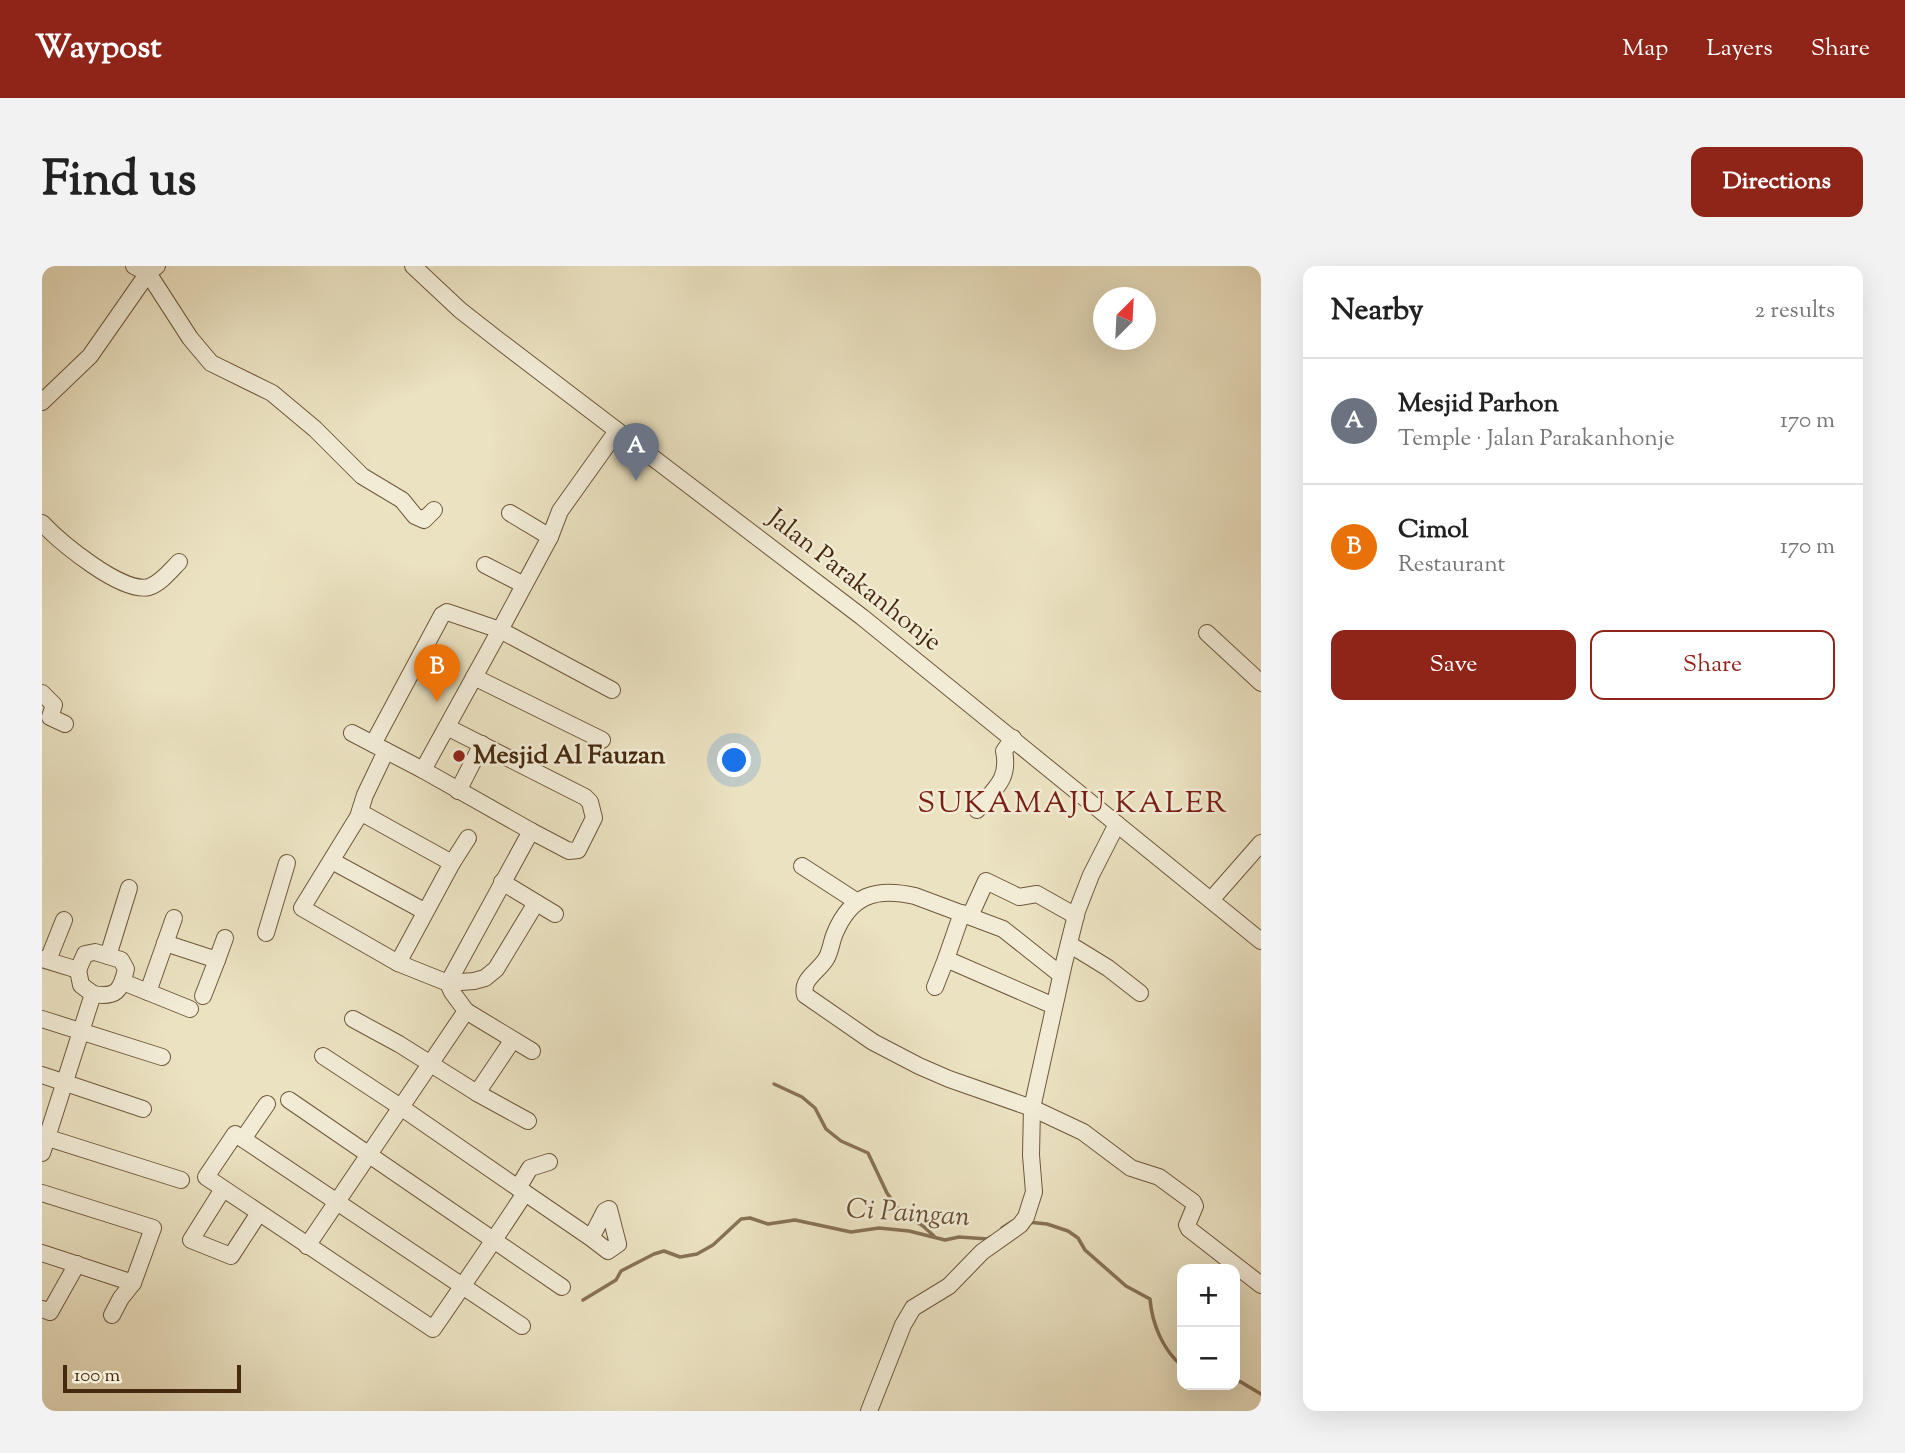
<!DOCTYPE html>
<html lang="en">
<head>
<meta charset="utf-8">
<style>
	:root { --surface:#fff; --page:#f2f2f2; --text:#222; --muted:#767676; --line:#e0e0e0; --accent:#8f2418 }
	body { margin:0; font-family:"Sorts Mill Goudy",serif; background:var(--page); color:var(--text) }
	.controls { position:absolute; right:21px; bottom:21px; display:grid; overflow:hidden; border-radius:14px; box-shadow:0 7px 28px #0002 }
	.controls button { width:63px; height:63px; display:grid; place-items:center; padding:0; border:0; border-bottom:2px solid var(--line); background:var(--surface); color:var(--text); font:35px sans-serif }
	.compass { position:absolute; left:1051px; top:21px; width:63px; height:63px; border-radius:50%; background:var(--surface); box-shadow:0 7px 28px #0002; rotate:24deg }
	.scale { position:absolute; left:21px; bottom:18px; width:178px; box-sizing:border-box; padding-left:7px; border:4px solid #46290e; border-top:0; font-size:19px; line-height:24px; white-space:nowrap; color:#46290e; -webkit-text-stroke:5px #f2ecd7; paint-order:stroke }
	.you { position:absolute; left:693px; top:495px; width:24px; height:24px; margin:-18px; border:5px solid #fff; border-radius:50%; background:#1a73e8; box-shadow:0 0 0 10px #1a73e833 }
	.badge { display:grid; place-items:center; width:46px; height:46px; border-radius:50%; background:var(--accent); color:#fff; font-size:23px; font-weight:700 }
	.pin { position:absolute; translate:-50% -58px; filter:drop-shadow(0 2px 4px #0008) }
	.pin::after { content:''; position:absolute; top:37px; width:24px; height:21px; background:inherit; clip-path:polygon(0 0,100% 0,50% 100%) }
	.list { margin:0; padding:0; list-style:none }
	h2 { display:flex; justify-content:space-between; align-items:center; height:91px; margin:0; padding:0 28px; font-size:30px }
	h2 small { font-size:23px; font-weight:400; color:var(--muted) }
	.list li { display:grid; grid-template-columns:46px 1fr auto; gap:21px; align-items:center; box-sizing:border-box; height:126px; padding:0 28px; border-top:2px solid var(--line) }
	.list b { display:block; font-size:26px; white-space:nowrap }
	.list p { margin:0; font-size:23px; white-space:nowrap; color:var(--muted) }
	.list em { font-size:23px; font-style:normal; color:var(--muted) }
	.actions { display:flex; gap:14px; padding:21px 28px }
	.actions a { flex:1; padding:16px 0; border:2px solid var(--accent); border-radius:14px; text-align:center; font-size:24px; color:var(--accent) }
	.actions .main { background:var(--accent); color:#fff }
	.map { position:relative; flex:none; width:1219px; height:1145px; overflow:hidden; border-radius:14px }
	header { display:flex; align-items:center; gap:42px; box-sizing:border-box; height:98px; padding:0 35px; background:var(--accent); color:#fff }
	header strong { font-size:33px }
	nav { display:flex; gap:38px; margin-inline-start:auto; font-size:24px }
	.intro { display:flex; align-items:center; justify-content:space-between; box-sizing:border-box; height:168px; padding:0 42px }
	h1 { margin:0; font-size:49px }
	.button { padding:18px 32px; border-radius:14px; background:var(--accent); color:#fff; font-size:24px; font-weight:700 }
	main { display:flex; gap:42px; padding:0 42px }
	aside { flex:1; background:var(--surface); border-radius:14px; box-shadow:0 7px 28px #0002 }
	.map>svg:first-child { display:block }
	.lines { fill:none; stroke-linecap:round; stroke-linejoin:round }
	.stream { stroke:#877255; stroke-width:3.5 }
	.minor-casing { stroke:#6f573b; stroke-width:18 }
	.minor { stroke:#f2ecd7; stroke-width:16 }
	.poi-dot { fill:#8f2418; stroke:#f2ecd7; stroke-width:2.5 }
	.labels { text-anchor:middle; dominant-baseline:central; stroke-width:5; stroke-linejoin:round; paint-order:stroke }
	.street-label { font-size:26px; fill:#46290e; stroke:#f2ecd7 }
	.poi-label { font-size:26px; font-weight:bold; fill:#46290e; stroke:#f2ecd7; text-anchor:start }
	.water-label { font-size:28px; font-style:italic; fill:#674e31; stroke:#f2ecd7 }
	.quarter-label { font-size:30px; letter-spacing:2px; fill:#7a1f14; stroke:#f2ecd7 }
</style>
</head>
<body>
<header>
<strong>Waypost</strong>
<nav><a>Map</a><a>Layers</a><a>Share</a></nav>
</header>
<div class="intro"><h1>Find us</h1><a class="button">Directions</a></div>
<main>
<div class="map">
<svg width="1219" height="1145" viewBox="0 0 1219 1145">
	<rect width="100%" height="100%" fill="#ebe2c1"/>
	<filter id="stains"><feTurbulence type="fractalNoise" baseFrequency=".00286" numOctaves="4"/><feColorMatrix values="0 0 0 0 .2 0 0 0 0 .09 0 0 0 0 .02 0 0 0 .5 -.17"/></filter>
	<radialGradient id="worn" r=".72"><stop offset=".6" stop-color="#630" stop-opacity="0"/><stop offset="1" stop-color="#630" stop-opacity=".3"/></radialGradient>
	<g class="lines">
		<g class="stream">
			<polyline points="732,818 760,831 773,842 784,863 799,875 826,887 845,927 857,944 881,960 892,970"/>
			<path d="M986,956L1005,958L1026,965L1036,972L1043,984L1084,1020L1108,1033C1110,1058 1121,1084 1140,1100"/>
			<polyline points="960,962 971,955 974,955"/>
			<polyline points="541,1034 574,1014 579,1005 612,988 622,985 638,991 655,988 671,979 699,953 708,952 726,958 753,954 809,966 837,962 867,965 903,974 917,971 946,973 948,971"/>
			<polyline points="1193,1114 1199,1116 1219,1128"/>
		</g>
		<g class="minor-casing">
			<g id="minor">
				<polyline points="92,0 106,7 148,72 169,97 230,127 273,163 320,210 360,234 373,250 382,254 392,244"/>
				<polyline points="371,0 418,44 455,73 820,351 1219,675"/>
				<polyline points="0,136 48,90 106,7 115,0"/>
				<polyline points="468,247 508,271"/>
				<path d="M0,257C18,276 80,328 107,321C119,317 129,304 137,296"/>
				<polyline points="443,299 482,319"/>
				<polyline points="1165,367 1219,417"/>
				<polyline points="432,411 560,474"/>
				<polyline points="0,427 12,439 8,451 23,458"/>
				<polyline points="405,461 543,531 548,536 552,552 536,584 527,585 489,565 381,504 458,364 508,271 518,245 575,165"/>
				<polyline points="310,467 381,504"/>
				<polyline points="331,478 400,349 405,346 458,364 570,424"/>
				<polyline points="344,485 323,529 316,551 260,642 356,697 406,717 432,715 443,712 454,703 494,637"/>
				<polyline points="416,525 440,478"/>
				<path d="M935,544C952,523 968,514 962,485L971,472"/>
				<polyline points="318,546 410,597 356,697"/>
				<polyline points="290,595 382,645"/>
				<polyline points="410,597 426,572"/>
				<polyline points="760,600 814,635"/>
				<polyline points="460,616 513,648"/>
				<polyline points="1169,634 1219,577"/>
				<polyline points="928,650 944,615 977,631 995,628 1034,650"/>
				<polyline points="224,667 245,597"/>
				<polyline points="123,677 175,694 183,672"/>
				<polyline points="1027,678 1066,702 1098,727"/>
				<polyline points="0,693 36,704 39,719 51,728 0,887"/>
				<polyline points="904,693 920,647"/>
				<polyline points="6,694 22,654"/>
				<polyline points="36,704 43,688 53,686 66,690 87,622"/>
				<path d="M1019,709L961,663L873,630C834,621 809,629 793,667C789,676 789,685 784,693C776,706 759,713 763,729L831,776L877,800L907,813L990,842L1041,866L1089,902L1117,911L1151,936L1153,940L1145,959L1147,963L1219,1019"/>
				<polyline points="81,716 148,743"/>
				<polyline points="893,721 904,693 1012,740"/>
				<polyline points="106,726 132,652"/>
				<path d="M51,728C74,732 79,725 84,703L79,694L66,690"/>
				<polyline points="161,730 175,694"/>
				<polyline points="424,745 490,785"/>
				<polyline points="0,753 120,791"/>
				<polyline points="311,753 357,778 435,827"/>
				<polyline points="470,775 435,827 486,855"/>
				<polyline points="281,790 360,842 476,922 488,902 507,896"/>
				<polyline points="0,809 101,843"/>
				<polyline points="247,834 520,1021"/>
				<polyline points="0,870 139,914"/>
				<polyline points="201,873 225,838"/>
				<polyline points="476,922 549,972 563,945 567,943 576,978 566,985 549,972"/>
				<polyline points="181,923 149,974 189,990 217,947"/>
				<polyline points="0,927 111,962 91,1017 79,1032 70,1049"/>
				<polyline points="265,980 424,745 410,726 406,717 489,565"/>
				<polyline points="0,987 91,1017"/>
				<polyline points="0,1043 8,1046 35,998"/>
				<path d="M480,1060C387,998 294,936 201,873L193,868L164,911L391,1063C422,1018 453,973 483,927"/>
				<polyline points="827,1145 861,1059 871,1042 907,1020 940,986 978,959 984,951 992,926 989,889 990,842 1022,697 1035,645 1049,609 1075,558"/>
			</g>
		</g>
		<use href="#minor" class="minor"/>
	</g>
	<circle class="poi-dot" cx="417" cy="490" r="7"/>
	<g class="labels">
		<g class="street-label">
			<text transform="translate(812 315) rotate(38)">Jalan Parakanhonje</text>
		</g>
		<g class="poi-label">
			<text x="431" y="490">Mesjid Al Fauzan</text>
		</g>
		<g class="water-label">
			<text transform="translate(866 948) rotate(4)">Ci Paingan</text>
		</g>
		<g class="quarter-label">
			<text x="1031" y="538">SUKAMAJU KALER</text>
		</g>
	</g>
	<rect width="100%" height="100%" filter="url(#stains)"/>
	<rect width="100%" height="100%" fill="url(#worn)"/>
</svg>
<div class="controls">
<button>+</button>
<button>−</button>
</div>
<svg class="compass" viewBox="-18 -18 36 36"><path d="M0-13l5 13h-10z" fill="#e53935"/><path d="M0 13l5-13h-10z" fill="#767676"/></svg>
<div class="scale">100 m</div>
<div class="you"></div>
<div class="pin badge" style="left:594px;top:215px;background:#6b7280">A</div>
<div class="pin badge" style="left:395px;top:436px;background:#e8710a">B</div>
</div>
<aside>
<h2>Nearby<small>2 results</small></h2>
<ul class="list">
<li><span class="badge" style="background:#6b7280">A</span><div><b>Mesjid Parhon</b><p>Temple · Jalan Parakanhonje</p></div><em>170 m</em></li>
<li><span class="badge" style="background:#e8710a">B</span><div><b>Cimol</b><p>Restaurant</p></div><em>170 m</em></li>
</ul>
<div class="actions"><a class="main">Save</a><a>Share</a></div>
</aside>
</main>
</body>
</html>
